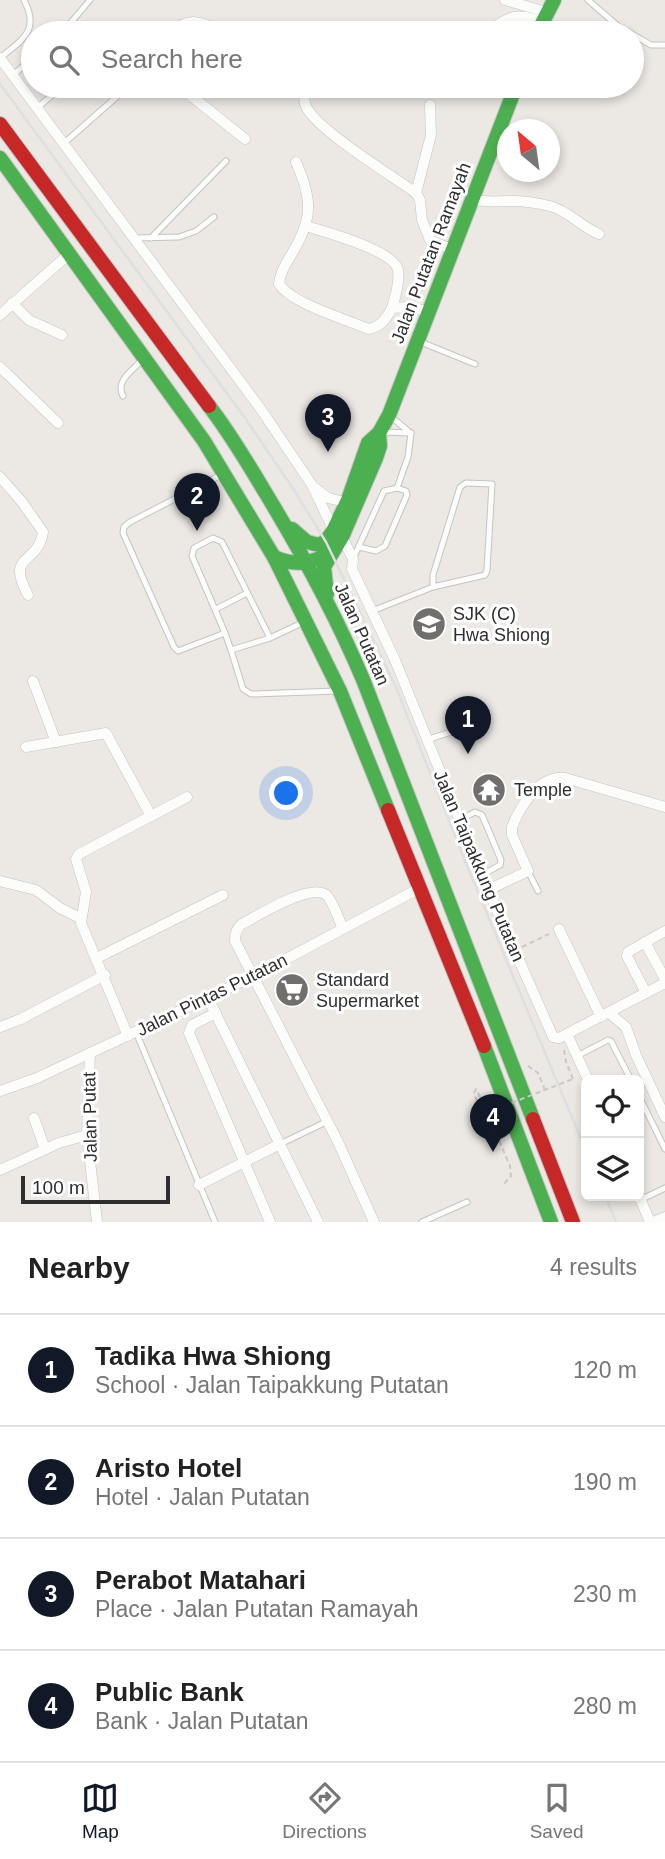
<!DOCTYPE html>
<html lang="en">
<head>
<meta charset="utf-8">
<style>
	:root { --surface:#fff; --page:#f6f6f6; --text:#222; --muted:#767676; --line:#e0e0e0; --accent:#111827 }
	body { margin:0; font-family:Helvetica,sans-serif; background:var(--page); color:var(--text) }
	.controls { position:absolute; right:21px; bottom:21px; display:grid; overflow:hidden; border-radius:10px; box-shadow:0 4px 10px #0003 }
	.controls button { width:63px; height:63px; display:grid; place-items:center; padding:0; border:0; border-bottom:2px solid var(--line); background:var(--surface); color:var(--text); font:35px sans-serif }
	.compass { position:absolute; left:497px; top:119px; width:63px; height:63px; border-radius:50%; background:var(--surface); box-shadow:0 4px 10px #0003; rotate:331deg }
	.scale { position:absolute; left:21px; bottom:18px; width:149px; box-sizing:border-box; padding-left:7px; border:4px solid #2e2e2e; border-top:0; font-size:19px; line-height:24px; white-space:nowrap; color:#2e2e2e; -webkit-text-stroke:5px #fff; paint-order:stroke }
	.you { position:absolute; left:287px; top:794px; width:24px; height:24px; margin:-18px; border:5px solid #fff; border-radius:50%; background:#1a73e8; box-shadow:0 0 0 10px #1a73e833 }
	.badge { display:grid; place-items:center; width:46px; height:46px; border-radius:50%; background:var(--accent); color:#fff; font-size:23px; font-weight:700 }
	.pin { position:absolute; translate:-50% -58px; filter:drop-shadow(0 2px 4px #0008) }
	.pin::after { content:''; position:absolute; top:37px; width:24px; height:21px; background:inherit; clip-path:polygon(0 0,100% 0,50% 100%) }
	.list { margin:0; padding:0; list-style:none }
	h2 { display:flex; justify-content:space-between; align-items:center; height:91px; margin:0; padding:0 28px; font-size:30px }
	h2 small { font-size:23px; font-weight:400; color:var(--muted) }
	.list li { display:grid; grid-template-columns:46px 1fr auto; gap:21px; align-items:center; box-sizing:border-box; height:112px; padding:0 28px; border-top:2px solid var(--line) }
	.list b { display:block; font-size:26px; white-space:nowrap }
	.list p { margin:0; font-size:23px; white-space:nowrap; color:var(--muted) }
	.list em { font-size:23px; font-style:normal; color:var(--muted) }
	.icon { flex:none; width:38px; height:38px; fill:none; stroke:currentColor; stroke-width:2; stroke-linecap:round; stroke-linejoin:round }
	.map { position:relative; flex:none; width:665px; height:1222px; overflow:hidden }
	.search { position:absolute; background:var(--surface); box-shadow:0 4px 10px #0003; left:21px; right:21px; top:21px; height:77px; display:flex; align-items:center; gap:18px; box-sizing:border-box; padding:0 24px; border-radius:38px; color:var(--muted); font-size:26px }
	.sheet { height:539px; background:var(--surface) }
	nav { display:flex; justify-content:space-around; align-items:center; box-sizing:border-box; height:98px; border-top:2px solid var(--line); background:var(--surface); font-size:19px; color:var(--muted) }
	nav a { display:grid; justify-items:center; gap:4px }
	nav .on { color:var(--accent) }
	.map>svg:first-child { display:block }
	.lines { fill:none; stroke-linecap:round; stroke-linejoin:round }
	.lane-casing { stroke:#c5c4c5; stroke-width:7 }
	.street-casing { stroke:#c5c4c5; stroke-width:11 }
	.fast-casing { stroke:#c5c4c5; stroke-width:16 }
	.jam-casing { stroke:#c5c4c5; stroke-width:16 }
	.path { stroke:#c9c9c8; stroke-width:2; stroke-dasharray:5 3.5; stroke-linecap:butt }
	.lane { stroke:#fcfcfb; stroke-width:5 }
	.street { stroke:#fcfcfb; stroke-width:10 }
	.fast { stroke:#4caf50; stroke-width:14 }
	.jam { stroke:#c62828; stroke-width:14 }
	.rail { stroke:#dfdfe1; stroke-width:2.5 }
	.path-bridge { stroke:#c9c9c8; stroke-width:2; stroke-dasharray:5 3.5; stroke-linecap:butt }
	.labels { text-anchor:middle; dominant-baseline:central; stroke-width:6; stroke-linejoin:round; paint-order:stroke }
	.street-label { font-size:18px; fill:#2e2e2e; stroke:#fff }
	.poi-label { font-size:18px; fill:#2e2e2e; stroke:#fff; text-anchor:start }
</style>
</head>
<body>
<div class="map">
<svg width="665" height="1222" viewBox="0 0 665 1222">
	<rect width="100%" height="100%" fill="#ece8e4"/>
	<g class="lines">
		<g class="lane-casing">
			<g id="lane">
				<polyline points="588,0 618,26 631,33"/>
				<polyline points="62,33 90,0"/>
				<polyline points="632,34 651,45 665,45"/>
				<path d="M0,58C23,39 40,31 24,0"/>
				<polyline points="13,75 33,58"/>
				<polyline points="37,108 63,86"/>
				<polyline points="63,144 129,86"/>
				<polyline points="134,238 179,237 196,231 214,217"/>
				<polyline points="151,238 226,161"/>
				<polyline points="418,341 475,364"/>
				<path d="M123,396C115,381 132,371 142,360"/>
				<polyline points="389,415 408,431"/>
				<polyline points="383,432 411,433"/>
				<polyline points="221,475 130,522 124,527 123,533 174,647 178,651 225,633 192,556 194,548 213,538 222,542 270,638"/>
				<polyline points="397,488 408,457 411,433"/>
				<polyline points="353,559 384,491 397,488 406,491 407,495 385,546 376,551 359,547"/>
				<polyline points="216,609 247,593"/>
				<polyline points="372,611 433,587 485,575 487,570 492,484 466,483 460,487 433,575 433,587"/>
				<polyline points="304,622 270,638 231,650 243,689 251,694 337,691"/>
				<polyline points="225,633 231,650"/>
				<polyline points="426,740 467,727"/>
				<polyline points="459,820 475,812 482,815 501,860 500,865 482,875"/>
				<polyline points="528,871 538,891"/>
				<polyline points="136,1032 215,1222"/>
				<polyline points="577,1056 608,1040 611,1041 631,1080"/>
				<polyline points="639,1096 665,1149"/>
				<polyline points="280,1144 328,1121"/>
				<polyline points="640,1200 665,1188"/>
				<polyline points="422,1222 467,1202"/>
			</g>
		</g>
		<g class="street-casing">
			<g id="street">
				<polyline points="505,0 546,12"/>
				<path d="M172,33C191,12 206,26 229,33"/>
				<path d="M484,33C507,19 515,10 542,22"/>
				<polyline points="0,58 260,408 312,485 334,531"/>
				<polyline points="179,86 245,139"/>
				<path d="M309,86C306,93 302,98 306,106C314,128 394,177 416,193L420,200L422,220L430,240L453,250"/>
				<path d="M296,162C311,197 314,216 294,250C288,261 280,271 279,284C292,304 346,319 368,329C381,327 386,319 392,308L410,307L429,312"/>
				<polyline points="416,193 431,135 430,105"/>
				<path d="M473,199C487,203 497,201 511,201C524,201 538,203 550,206C569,211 581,227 599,234"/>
				<path d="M306,226C325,232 394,250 398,270C400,282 395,298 392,308"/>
				<polyline points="12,303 29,320 62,335"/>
				<polyline points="0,315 69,254"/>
				<polyline points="0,367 58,423"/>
				<path d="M0,477L22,502L43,532C38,566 5,552 28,595"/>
				<polyline points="315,488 328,498 345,502"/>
				<polyline points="342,537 353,559 352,569 395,660 488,890 553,1037 559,1038 665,983"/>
				<polyline points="33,681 56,742"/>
				<polyline points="26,747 106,733 151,816"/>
				<polyline points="0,881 36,890 60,908 80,918"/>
				<path d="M488,890L528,871L512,835V827C521,805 539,775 565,778L665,807"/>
				<path d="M343,929C340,922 331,897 325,894C308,884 257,916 242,924C236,929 235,934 235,941L338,1142L374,1222"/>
				<polyline points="559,929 601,1017"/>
				<polyline points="645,942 665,979"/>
				<polyline points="97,958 223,895"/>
				<polyline points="646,993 627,956 628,952 665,931"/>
				<polyline points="208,998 318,1222"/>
				<polyline points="216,1013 192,1025 189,1033 270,1222"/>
				<polyline points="609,1013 626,1027 636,1055 665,1117"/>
				<polyline points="0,1027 21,1019 105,975"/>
				<polyline points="567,1034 588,1080"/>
				<polyline points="128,1036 81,923 86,892 76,859 79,854 187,797"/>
				<polyline points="90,1053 87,1135 97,1222"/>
				<polyline points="0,1091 37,1078 254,976 420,888"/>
				<polyline points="34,1118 45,1149"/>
				<polyline points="0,1170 59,1143 87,1135"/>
				<polyline points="199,1185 280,1144"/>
				<polyline points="639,1196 650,1222"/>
				<polyline points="653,1222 665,1217"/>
			</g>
		</g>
		<g class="fast-casing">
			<g id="fast">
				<polyline points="537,33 554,0"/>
				<polyline points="0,158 204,441 274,557 340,691 388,810"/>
				<path d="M209,406C230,433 247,462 265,492C302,553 336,615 364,682L533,1119"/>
				<polyline points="292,529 307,542 319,545 326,541 333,531 348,500 368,443 379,433 389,415 516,86"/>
				<path d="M274,557C294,566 311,564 330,553"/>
				<polyline points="327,594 324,567 342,537 376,458 380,446 379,433"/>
				<polyline points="484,1046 551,1222"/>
			</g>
		</g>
		<g class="jam-casing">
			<g id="jam">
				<polyline points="0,124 209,406"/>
				<polyline points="388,810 484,1046"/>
				<polyline points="533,1119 573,1222"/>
			</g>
		</g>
		<g class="path">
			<polyline points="522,947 549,934"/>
			<polyline points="564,1050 566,1062 573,1079"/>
			<polyline points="528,1066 538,1073 545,1090"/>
			<path d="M488,1112L476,1089L474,1093C478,1104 482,1115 491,1122L510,1166L511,1176L502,1186"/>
		</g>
		<use href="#lane" class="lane"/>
		<use href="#street" class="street"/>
		<use href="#fast" class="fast"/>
		<use href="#jam" class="jam"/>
		<g class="rail">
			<polyline points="0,84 245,418 294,490 326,542 395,685 470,873 586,1151"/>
			<polyline points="605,1196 616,1222"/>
		</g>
		<polyline class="path-bridge" points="488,1112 573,1079"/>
	</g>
	<defs>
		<g id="school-disc" transform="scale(1.75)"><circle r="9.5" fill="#706f6e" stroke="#fff"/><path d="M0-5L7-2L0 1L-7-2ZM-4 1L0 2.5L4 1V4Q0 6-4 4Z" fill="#fff"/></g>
		<g id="temple-disc" transform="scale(1.75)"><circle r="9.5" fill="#706f6e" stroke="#fff"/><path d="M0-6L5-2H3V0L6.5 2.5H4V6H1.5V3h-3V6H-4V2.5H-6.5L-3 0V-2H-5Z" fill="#fff"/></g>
		<g id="supermarket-disc" transform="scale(1.75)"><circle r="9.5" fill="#706f6e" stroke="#fff"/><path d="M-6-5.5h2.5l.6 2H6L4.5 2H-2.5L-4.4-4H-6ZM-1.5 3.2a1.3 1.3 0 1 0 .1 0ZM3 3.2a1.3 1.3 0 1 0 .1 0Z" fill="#fff"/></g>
	</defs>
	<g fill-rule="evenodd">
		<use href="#school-disc" x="429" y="624"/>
		<use href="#temple-disc" x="489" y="790"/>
		<use href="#supermarket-disc" x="292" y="990"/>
	</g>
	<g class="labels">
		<g class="street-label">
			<text transform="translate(431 253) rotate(-69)">Jalan Putatan Ramayah</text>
			<text transform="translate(362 634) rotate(66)">Jalan Putatan</text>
			<text transform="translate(479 866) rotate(67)">Jalan Taipakkung Putatan</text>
			<text transform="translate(212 995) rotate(-26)">Jalan Pintas Putatan</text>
			<text transform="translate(90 1117) rotate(-91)">Jalan Putat</text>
		</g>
		<g class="poi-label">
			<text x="453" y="614">SJK (C)<tspan x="453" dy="21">Hwa Shiong</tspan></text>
			<text x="514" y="790">Temple</text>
			<text x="316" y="980">Standard<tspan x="316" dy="21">Supermarket</tspan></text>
		</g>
	</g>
</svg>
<div class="controls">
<button><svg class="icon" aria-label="locate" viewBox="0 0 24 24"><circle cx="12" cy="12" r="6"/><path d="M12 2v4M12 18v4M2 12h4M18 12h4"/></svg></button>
<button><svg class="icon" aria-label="layers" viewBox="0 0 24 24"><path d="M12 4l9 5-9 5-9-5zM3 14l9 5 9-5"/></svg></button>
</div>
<svg class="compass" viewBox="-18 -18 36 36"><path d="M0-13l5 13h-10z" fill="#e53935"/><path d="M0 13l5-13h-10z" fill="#767676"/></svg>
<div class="scale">100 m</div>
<div class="you"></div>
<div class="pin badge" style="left:468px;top:754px">1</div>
<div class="pin badge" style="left:197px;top:531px">2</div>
<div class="pin badge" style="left:328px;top:452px">3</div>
<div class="pin badge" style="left:493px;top:1152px">4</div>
<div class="search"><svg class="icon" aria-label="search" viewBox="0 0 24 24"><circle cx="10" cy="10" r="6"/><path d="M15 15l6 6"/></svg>Search here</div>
</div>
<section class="sheet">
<h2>Nearby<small>4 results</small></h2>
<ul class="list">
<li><span class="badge">1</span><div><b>Tadika Hwa Shiong</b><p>School · Jalan Taipakkung Putatan</p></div><em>120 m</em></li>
<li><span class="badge">2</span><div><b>Aristo Hotel</b><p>Hotel · Jalan Putatan</p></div><em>190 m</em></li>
<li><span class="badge">3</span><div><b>Perabot Matahari</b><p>Place · Jalan Putatan Ramayah</p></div><em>230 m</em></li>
<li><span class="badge">4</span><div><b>Public Bank</b><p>Bank · Jalan Putatan</p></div><em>280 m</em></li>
</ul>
</section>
<nav>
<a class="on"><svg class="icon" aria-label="map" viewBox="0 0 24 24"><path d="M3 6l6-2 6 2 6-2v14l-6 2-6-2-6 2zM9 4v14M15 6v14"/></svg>Map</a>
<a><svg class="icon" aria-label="directions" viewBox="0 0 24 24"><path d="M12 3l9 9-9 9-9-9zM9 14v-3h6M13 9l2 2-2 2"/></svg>Directions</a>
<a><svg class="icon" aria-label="saved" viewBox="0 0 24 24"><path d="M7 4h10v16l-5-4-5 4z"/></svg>Saved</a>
</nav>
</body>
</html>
